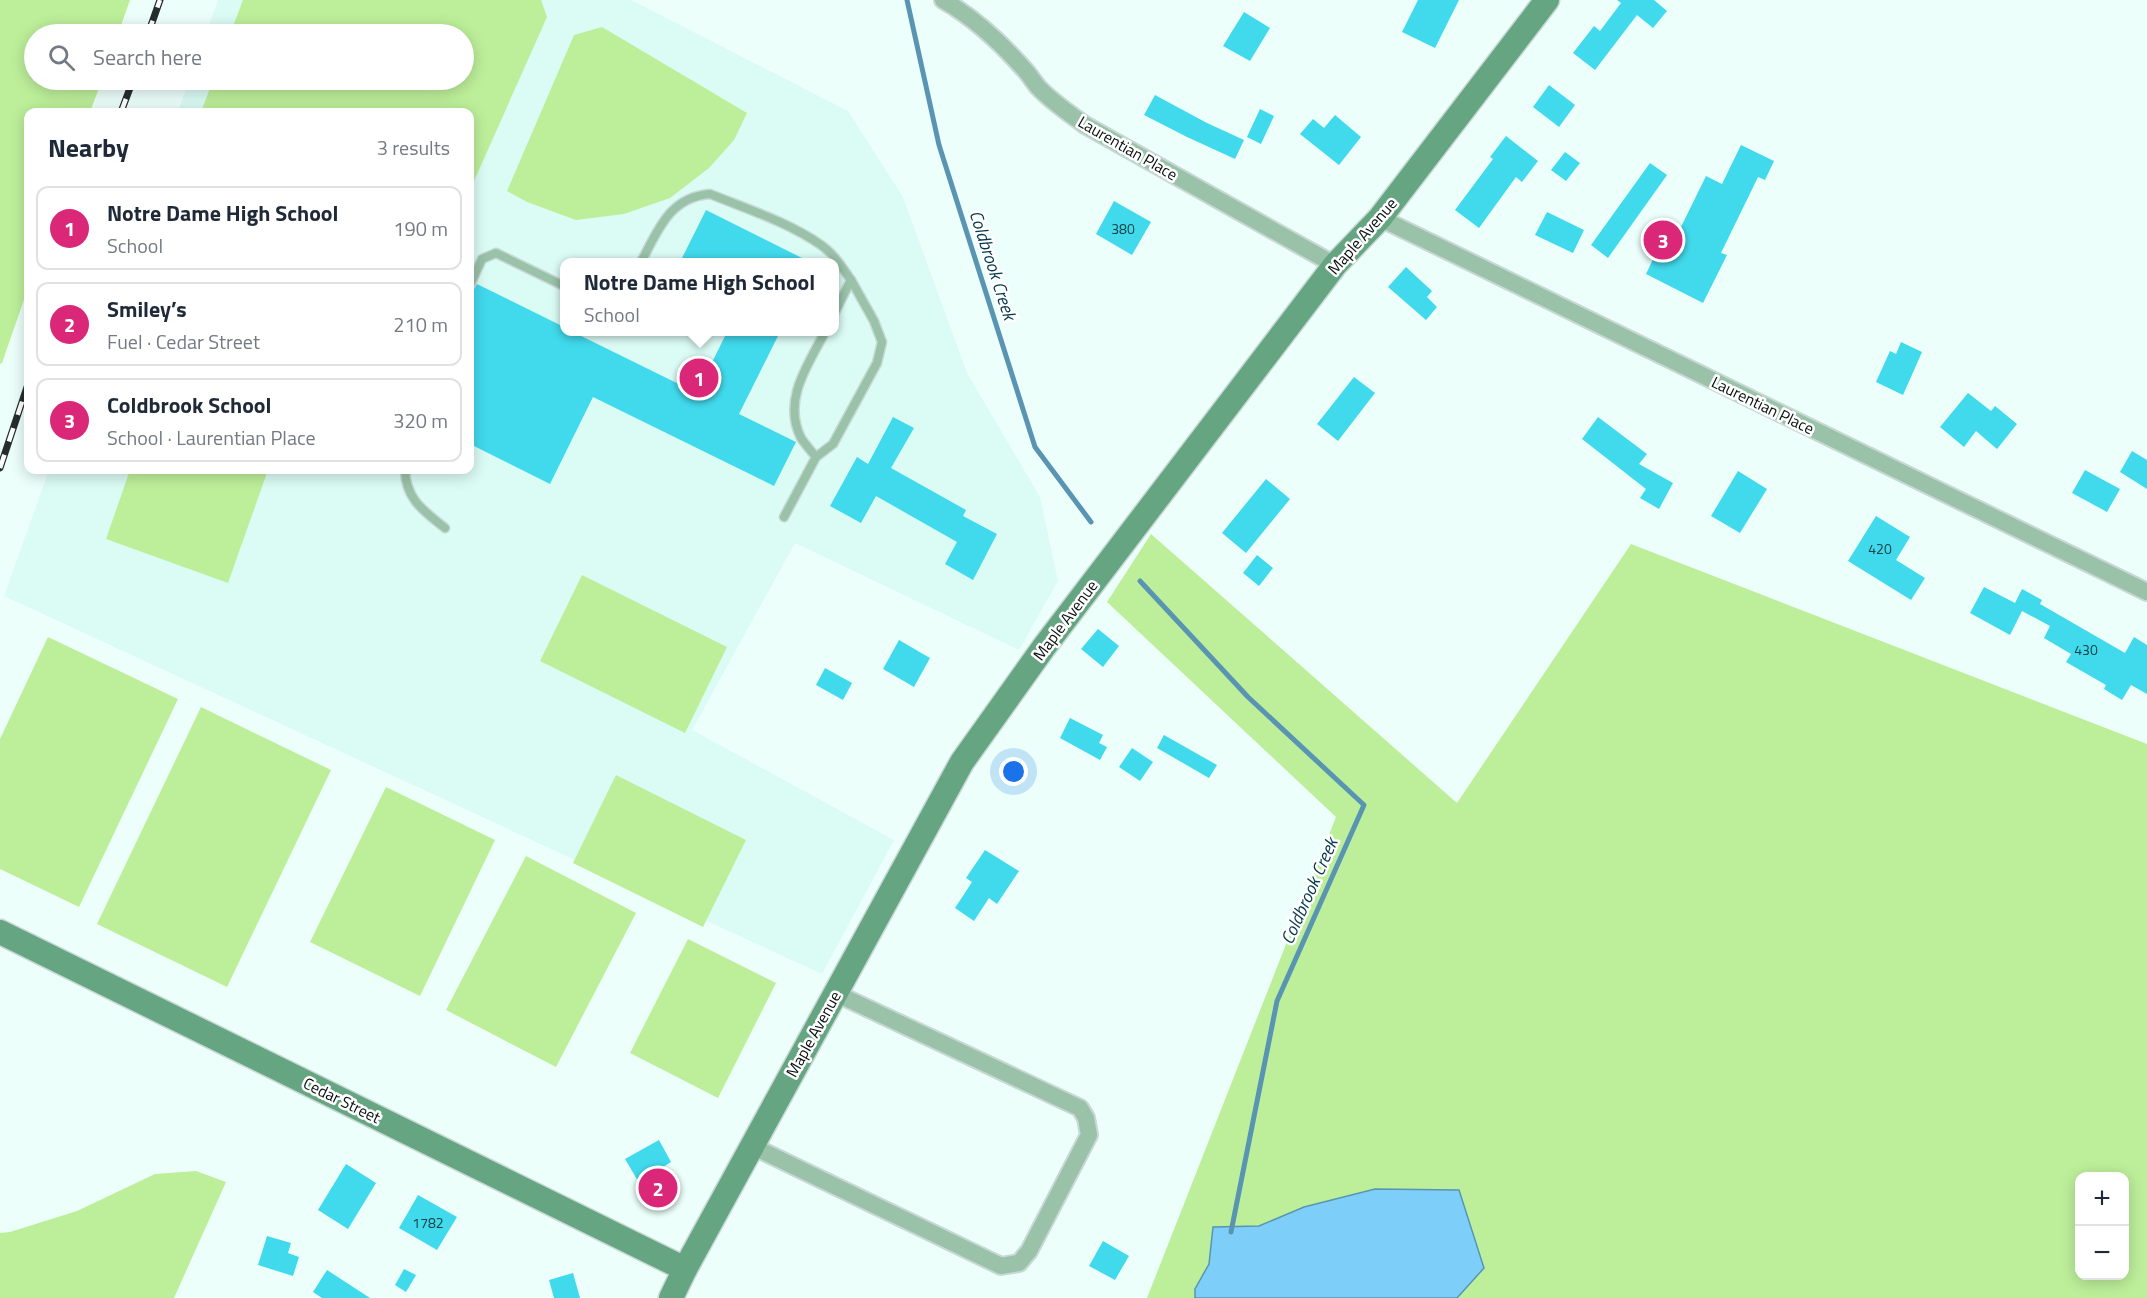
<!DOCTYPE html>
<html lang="en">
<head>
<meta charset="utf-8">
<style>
	:root { --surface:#fff; --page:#f2f2f3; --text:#1f2937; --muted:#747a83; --line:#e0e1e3; --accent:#db2777 }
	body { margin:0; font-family:"Titillium Web",sans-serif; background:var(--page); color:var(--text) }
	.controls { position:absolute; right:18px; bottom:18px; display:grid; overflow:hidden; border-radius:12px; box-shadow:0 3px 15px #0003 }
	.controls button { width:54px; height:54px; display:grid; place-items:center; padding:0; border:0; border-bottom:2px solid var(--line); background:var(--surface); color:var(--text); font:30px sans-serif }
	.you { position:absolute; left:1014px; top:772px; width:21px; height:21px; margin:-15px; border:4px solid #fff; border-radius:50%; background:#1a73e8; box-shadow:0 0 0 9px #1a73e833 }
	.badge { display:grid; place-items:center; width:39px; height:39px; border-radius:50%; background:var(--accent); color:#fff; font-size:20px; font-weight:700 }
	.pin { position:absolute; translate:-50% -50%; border:3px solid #fff; box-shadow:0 2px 6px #0006 }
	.popup { position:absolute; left:560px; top:258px; width:279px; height:78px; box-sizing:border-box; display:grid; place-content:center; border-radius:12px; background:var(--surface); filter:drop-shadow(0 2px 4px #0005); font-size:20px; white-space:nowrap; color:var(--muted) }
	.popup b { font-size:22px; color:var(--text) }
	.popup::after { content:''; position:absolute; left:50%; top:100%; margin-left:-12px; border:12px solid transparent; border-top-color:var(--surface) }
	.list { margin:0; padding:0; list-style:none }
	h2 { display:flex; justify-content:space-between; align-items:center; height:78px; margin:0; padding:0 24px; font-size:26px }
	h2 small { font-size:20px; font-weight:400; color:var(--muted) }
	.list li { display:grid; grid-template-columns:39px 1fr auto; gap:18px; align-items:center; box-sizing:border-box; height:84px; margin:0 12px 12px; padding:0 12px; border:2px solid var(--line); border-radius:12px }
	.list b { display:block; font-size:22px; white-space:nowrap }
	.list p { margin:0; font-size:20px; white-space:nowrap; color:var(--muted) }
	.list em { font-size:20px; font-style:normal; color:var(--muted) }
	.icon { flex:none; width:33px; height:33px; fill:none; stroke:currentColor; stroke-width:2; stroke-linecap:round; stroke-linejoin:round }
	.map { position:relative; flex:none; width:2147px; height:1298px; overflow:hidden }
	.search { position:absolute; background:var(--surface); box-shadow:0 3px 15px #0003; left:24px; top:24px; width:450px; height:66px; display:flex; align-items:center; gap:15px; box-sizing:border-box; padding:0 21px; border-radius:33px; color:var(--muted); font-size:22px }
	.panel { position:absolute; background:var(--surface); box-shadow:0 3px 15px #0003; left:24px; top:108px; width:450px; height:366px; border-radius:12px }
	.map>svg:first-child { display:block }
	.built { fill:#dbfbf5; fill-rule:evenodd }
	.green { fill:#bdef9a; fill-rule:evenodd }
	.water { fill:#7dcff9; stroke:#5995b2; stroke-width:1.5 }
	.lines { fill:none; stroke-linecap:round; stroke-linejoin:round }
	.stream { stroke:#5995b2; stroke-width:5 }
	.building { fill:#41d9ec }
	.service-casing { stroke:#c7d8d5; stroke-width:11 }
	.minor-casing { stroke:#c7d8d5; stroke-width:20 }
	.secondary-casing { stroke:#c7d8d5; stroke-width:27 }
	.service { stroke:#99c2a8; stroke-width:8 }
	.minor { stroke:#99c2a8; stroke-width:16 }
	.secondary { stroke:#66a581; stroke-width:24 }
	.rail-casing { stroke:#252e2c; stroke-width:7 }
	.rail { stroke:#fff; stroke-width:4.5; stroke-dasharray:14; stroke-linecap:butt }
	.labels { text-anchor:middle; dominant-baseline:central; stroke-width:5; stroke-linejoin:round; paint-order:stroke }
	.number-label { font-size:14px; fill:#154144 }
	.street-label { font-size:16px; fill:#060e0c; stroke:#fff }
	.water-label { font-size:18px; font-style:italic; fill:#03364b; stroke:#fff }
</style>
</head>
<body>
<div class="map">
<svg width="2147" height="1298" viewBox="0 0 2147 1298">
	<rect width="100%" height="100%" fill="#ecfffb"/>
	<path class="built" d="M218,0H631L848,111L903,197L967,373L1040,497L1058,581L1019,650L795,543L692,730L894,840L822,974L4,596L49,470H470V112H178L189,80H464V34H206ZM564,262H834V332H564Z"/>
	<g class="green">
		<polygon points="0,0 130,0 118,34 34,34 34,80 102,80 90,112 28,112 28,288 2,363 0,364"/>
		<polygon points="243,0 541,0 547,17 470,190 470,112 201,112 213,80 464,80 464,34 230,34"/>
		<polygon points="602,27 747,113 734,140 709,168 670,198 624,214 576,220 527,202 507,191 574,35"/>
		<polygon points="130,470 268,470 228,583 106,539"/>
		<path d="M1151,534L1457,803L1631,544L2147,744V1298H1147L1336,817L1107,602ZM2080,1176H2124V1276H2080Z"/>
		<polygon points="582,575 727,647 685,733 540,661"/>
		<polygon points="48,637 178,699 79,907 0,869 0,739"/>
		<polygon points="201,707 331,770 227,987 97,924"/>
		<polygon points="616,775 746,840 703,927 573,863"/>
		<polygon points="386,787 495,840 420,996 310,942"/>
		<polygon points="526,856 636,913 556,1067 446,1010"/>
		<polygon points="688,939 776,983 718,1098 630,1053"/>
		<polygon points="196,1171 226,1182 174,1298 0,1298 0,1233 10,1232 77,1211 155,1174"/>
	</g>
	<polygon class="water" points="1375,1189 1459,1190 1484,1268 1457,1298 1195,1298 1195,1289 1209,1264 1213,1227 1259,1226 1304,1207"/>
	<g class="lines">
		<g class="stream">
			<polyline points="907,0 939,145 1035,447 1091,522"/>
			<polyline points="1140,581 1248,697 1364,805 1277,1001 1231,1232"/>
		</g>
	</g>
	<g class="building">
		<polygon points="1418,0 1459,0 1435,48 1402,32"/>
		<polygon points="1617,0 1654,0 1667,11 1653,28 1637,15 1595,70 1573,53 1594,26 1600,31 1621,3"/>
		<polygon points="1244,12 1270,28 1250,61 1223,46"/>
		<polygon points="1549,85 1575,105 1559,127 1533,107"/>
		<polygon points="1155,95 1207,123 1244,140 1235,159 1187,137 1144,115"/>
		<polygon points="1260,109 1274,116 1261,144 1247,137"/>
		<polygon points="1335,115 1361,137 1339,165 1300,134 1313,119 1324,128"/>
		<polygon points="1506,136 1538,161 1522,182 1516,177 1479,228 1455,210 1493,159 1490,157"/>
		<polygon points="1741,145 1774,161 1765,180 1758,177 1721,253 1727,255 1703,303 1646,274 1668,228 1678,233 1706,176 1722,184"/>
		<polygon points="1565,152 1580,163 1566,181 1551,170"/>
		<polygon points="1650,163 1667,175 1608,258 1591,245"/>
		<polygon points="1114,201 1151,222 1132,255 1096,234"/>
		<polygon points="706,210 810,262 680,262"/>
		<polygon points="1547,212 1584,230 1573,253 1535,235"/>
		<polygon points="1406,267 1432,291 1427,297 1437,307 1426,320 1388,287"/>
		<polygon points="477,284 564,327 564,332 573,332 697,393 727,332 780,332 739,414 796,442 774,486 593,397 550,484 470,444 470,296"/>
		<polygon points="1901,342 1922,352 1903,395 1876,382 1890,351 1896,354"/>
		<polygon points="1354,377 1375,393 1338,441 1317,424"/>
		<polygon points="1968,393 1991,411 1995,406 2017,424 1997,449 1976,431 1964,447 1940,427"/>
		<polygon points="893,417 914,428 891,468 966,510 963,516 997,534 973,580 945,564 957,542 876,496 861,523 830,506 857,457 868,464"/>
		<polygon points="1598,417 1647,454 1639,464 1673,483 1659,509 1640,498 1646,489 1582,439"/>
		<polygon points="2132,451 2147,460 2147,489 2120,472"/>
		<polygon points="2085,470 2120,489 2107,512 2072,493"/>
		<polygon points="1738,471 1767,489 1740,533 1711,516"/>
		<polygon points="1266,479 1290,499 1246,553 1222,533"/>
		<polygon points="1876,516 1910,537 1896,560 1925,578 1911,600 1848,561"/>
		<polygon points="1257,555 1273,568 1259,586 1243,573"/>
		<polygon points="1984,587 2015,603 2022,589 2042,600 2040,604 2125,653 2134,637 2147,645 2147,694 2131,685 2122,700 2104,689 2106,685 2066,662 2071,654 2044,638 2050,626 2022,611 2010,635 1970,613"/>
		<polygon points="1098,629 1119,646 1103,667 1081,649"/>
		<polygon points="899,640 930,658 914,687 883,669"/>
		<polygon points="825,668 852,683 843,700 816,685"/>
		<polygon points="1070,718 1103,735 1099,743 1107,747 1100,760 1060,738"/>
		<polygon points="1164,735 1217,765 1209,778 1157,748"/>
		<polygon points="1132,748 1153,762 1140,781 1119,767"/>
		<polygon points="985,850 1019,871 997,904 989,898 974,921 955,908 972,882 966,878"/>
		<polygon points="659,1140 671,1162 660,1169 673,1193 658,1200 646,1177 638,1181 625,1159"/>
		<polygon points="346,1164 376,1183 348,1229 318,1210"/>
		<polygon points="418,1195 457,1217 437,1250 399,1228"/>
		<polygon points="267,1236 291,1243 288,1253 299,1257 293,1276 258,1265"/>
		<polygon points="1103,1241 1129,1256 1115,1280 1089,1266"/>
		<polygon points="404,1269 416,1275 406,1292 395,1285"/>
		<polygon points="327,1270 370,1298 322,1298 313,1292"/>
		<polygon points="573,1273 580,1298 554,1298 549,1280"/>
	</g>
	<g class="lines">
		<g class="service-casing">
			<g id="service">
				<path d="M641,262C658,231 669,197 710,194C747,209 788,222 821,245C834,254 842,267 851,280L834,314"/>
				<polyline points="470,285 482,259 496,253 564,286"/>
				<polyline points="816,457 833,444 877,363 882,342 874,321 851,280"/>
				<path d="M405,470C406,500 424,511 445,528"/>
				<path d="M784,517L816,457C811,451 805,444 801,438C782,400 808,365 825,332"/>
			</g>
		</g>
		<g class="minor-casing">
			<g id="minor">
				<path d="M943,0C973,17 1001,43 1024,69C1029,74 1033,81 1038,87C1052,102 1069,113 1085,125L1335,265"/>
				<polyline points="1380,218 2147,592"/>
				<polyline points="752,1146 1001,1266 1019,1263 1029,1251 1089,1135 1086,1118 1080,1108 835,993"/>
			</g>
		</g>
		<g class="secondary-casing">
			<g id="secondary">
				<polyline points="0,932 685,1269"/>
				<polyline points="671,1298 685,1269 962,762 1044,647 1335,265 1380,218 1547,0"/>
			</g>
		</g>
		<use href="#service" class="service"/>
		<use href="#minor" class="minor"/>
		<use href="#secondary" class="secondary"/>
		<g class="rail-casing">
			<g id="rail">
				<polyline points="148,34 160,0"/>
				<polyline points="121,112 133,80"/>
				<polyline points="0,468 28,384"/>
			</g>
		</g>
		<use href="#rail" class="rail"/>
	</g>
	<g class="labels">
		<g class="number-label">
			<text x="1123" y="228">380</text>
			<text x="1880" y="548">420</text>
			<text x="2086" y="649">430</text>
			<text x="428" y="1222">1782</text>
		</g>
		<g class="street-label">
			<text transform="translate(1128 148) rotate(30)">Laurentian Place</text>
			<text transform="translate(1362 236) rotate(-49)">Maple Avenue</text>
			<text transform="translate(1763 405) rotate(26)">Laurentian Place</text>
			<text transform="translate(1065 620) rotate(-53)">Maple Avenue</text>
			<text transform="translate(813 1034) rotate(-61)">Maple Avenue</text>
			<text transform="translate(342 1100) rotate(26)">Cedar Street</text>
		</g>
		<g class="water-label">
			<text transform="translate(993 265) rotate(72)">Coldbrook Creek</text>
			<text transform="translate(1309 891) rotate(-66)">Coldbrook Creek</text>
		</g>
	</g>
</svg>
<div class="controls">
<button>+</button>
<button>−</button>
</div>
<div class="you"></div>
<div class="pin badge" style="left:699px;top:378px">1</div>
<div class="popup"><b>Notre Dame High School</b>School</div>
<div class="pin badge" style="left:658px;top:1188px">2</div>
<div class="pin badge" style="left:1663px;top:240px">3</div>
<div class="search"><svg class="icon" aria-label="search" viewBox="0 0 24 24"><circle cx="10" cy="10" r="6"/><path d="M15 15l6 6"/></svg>Search here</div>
<section class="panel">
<h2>Nearby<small>3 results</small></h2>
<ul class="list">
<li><span class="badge">1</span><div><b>Notre Dame High School</b><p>School</p></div><em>190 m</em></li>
<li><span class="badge">2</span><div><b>Smiley’s</b><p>Fuel · Cedar Street</p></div><em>210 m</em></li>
<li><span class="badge">3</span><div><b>Coldbrook School</b><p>School · Laurentian Place</p></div><em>320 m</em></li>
</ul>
</section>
</div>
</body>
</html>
